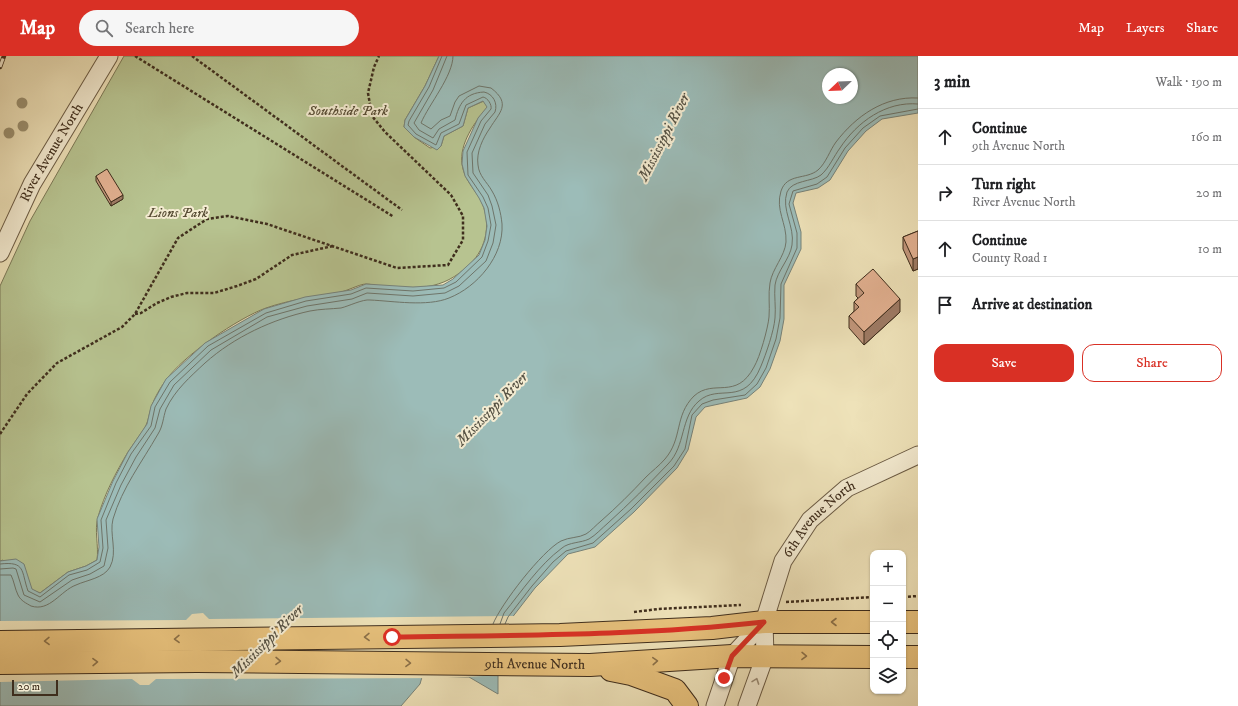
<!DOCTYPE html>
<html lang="en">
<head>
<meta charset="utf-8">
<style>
	:root { --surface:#fff; --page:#f6f6f6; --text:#202124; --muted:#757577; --line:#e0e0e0; --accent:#d93025 }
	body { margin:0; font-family:"IM FELL DW Pica",serif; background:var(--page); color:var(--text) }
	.controls { position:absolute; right:12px; bottom:12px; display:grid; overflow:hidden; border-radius:8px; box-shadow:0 1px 3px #0004 }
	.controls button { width:36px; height:36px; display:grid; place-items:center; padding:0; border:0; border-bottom:1px solid var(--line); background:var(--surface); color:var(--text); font:20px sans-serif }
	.compass { position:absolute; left:822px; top:12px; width:36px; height:36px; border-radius:50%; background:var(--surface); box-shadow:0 1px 3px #0004; rotate:247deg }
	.scale { position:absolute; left:12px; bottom:10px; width:46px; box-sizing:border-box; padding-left:4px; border:2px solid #3f2e1d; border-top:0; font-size:11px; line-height:14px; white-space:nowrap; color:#3f2e1d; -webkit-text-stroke:3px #f4ecd2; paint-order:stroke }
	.stop { position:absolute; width:12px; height:12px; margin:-9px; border:3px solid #d93025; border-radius:50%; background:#fff }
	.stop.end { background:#d93025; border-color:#fff; box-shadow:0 1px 4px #0008 }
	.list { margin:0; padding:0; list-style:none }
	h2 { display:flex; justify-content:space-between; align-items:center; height:52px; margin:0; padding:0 16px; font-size:17px }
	h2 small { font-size:13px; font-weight:400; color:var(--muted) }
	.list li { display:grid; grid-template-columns:26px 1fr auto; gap:12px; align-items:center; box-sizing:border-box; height:56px; padding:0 16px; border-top:1px solid var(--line) }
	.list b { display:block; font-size:15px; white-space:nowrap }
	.list p { margin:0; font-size:13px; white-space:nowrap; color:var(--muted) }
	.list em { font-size:13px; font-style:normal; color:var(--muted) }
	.actions { display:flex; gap:8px; padding:12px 16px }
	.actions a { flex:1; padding:9px 0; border:1px solid var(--accent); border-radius:12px; text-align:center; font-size:14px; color:var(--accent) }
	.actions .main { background:var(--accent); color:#fff }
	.icon { flex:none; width:22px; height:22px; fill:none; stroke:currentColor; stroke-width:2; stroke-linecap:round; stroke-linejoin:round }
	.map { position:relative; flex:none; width:918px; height:650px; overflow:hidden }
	header { display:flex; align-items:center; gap:24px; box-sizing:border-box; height:56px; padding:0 20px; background:var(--accent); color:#fff }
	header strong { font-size:19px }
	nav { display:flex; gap:22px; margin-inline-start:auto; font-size:14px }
	.search { width:280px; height:36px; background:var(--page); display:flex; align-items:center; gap:10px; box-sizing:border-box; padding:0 14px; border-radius:22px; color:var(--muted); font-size:15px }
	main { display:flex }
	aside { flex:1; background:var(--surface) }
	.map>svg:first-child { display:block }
	.green { fill:#b7c390; stroke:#7b7856 }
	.water { fill:#9cbcb8; stroke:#77837a; fill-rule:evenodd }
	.pier { fill:#eee2b9 }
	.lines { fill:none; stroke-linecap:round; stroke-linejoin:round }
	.shore { stroke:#6e756a; stroke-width:1 }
	.minor-casing { stroke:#6b5b44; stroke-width:19 }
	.major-casing { stroke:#3f2e1d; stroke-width:24 }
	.path { stroke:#3f2e1d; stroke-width:2.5; stroke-dasharray:3 2; stroke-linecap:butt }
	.minor { stroke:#f4ecd2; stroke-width:17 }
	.major { stroke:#e7c17c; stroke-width:22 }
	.rail-casing { stroke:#3f2e1d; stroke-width:4.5 }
	.rail { stroke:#f4ecd2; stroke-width:3; stroke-dasharray:9; stroke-linecap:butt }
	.tree { fill:#9b9070 }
	.wall { fill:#c2977c; stroke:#3f2e1d }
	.shaded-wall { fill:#9e7b65; stroke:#3f2e1d }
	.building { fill:#e1b090; stroke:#3f2e1d }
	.oneway { stroke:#8b7048 }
	.oneway2 { stroke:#9a8d78 }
	.route { stroke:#d93025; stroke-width:5 }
	.labels { text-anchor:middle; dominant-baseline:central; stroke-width:4; stroke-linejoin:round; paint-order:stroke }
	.park-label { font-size:14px; font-style:italic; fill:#574c34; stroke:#f4ecd2 }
	.street-label { font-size:14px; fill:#3f2e1d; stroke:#f4ecd2 }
	.water-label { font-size:15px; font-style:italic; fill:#565244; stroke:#f4ecd2 }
</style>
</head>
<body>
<header>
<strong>Map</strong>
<div class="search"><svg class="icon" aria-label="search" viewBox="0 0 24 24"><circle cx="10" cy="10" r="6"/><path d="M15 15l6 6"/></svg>Search here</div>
<nav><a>Map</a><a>Layers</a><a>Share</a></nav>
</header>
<main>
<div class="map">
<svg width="918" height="650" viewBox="0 0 918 650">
	<rect width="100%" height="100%" fill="#eee2b9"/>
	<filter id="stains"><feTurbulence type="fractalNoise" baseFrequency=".005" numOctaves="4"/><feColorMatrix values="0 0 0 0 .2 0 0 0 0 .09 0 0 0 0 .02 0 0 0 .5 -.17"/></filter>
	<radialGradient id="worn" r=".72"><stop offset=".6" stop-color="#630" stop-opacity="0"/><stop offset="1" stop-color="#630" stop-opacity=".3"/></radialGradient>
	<path class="green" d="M124,0H439L425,30L405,64L404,71L414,81L430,92L441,90L444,80L463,70L468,52L484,45L488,51C475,65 459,88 462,108C464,123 473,131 480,143C492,165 487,192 470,208C441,236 418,232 381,230C376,230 371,228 366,228C359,228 346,236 336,237C312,241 289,244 266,252C238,262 183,300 166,324C160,332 155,341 152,349C149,357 149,365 144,373C139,381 133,388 128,396C116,416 104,439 98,461C94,474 99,490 97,504L86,510L68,516L40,537L32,534L3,504L0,505V230L30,165Z"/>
	<path class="water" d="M439,0H918V57L882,63L866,75L848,95L830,124L818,132L796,137L793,147L801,176V193L784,229V263L780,285L770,313L760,331L747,342L705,351L696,361L688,394L677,412L634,456L595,491L568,498L535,532L511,563L498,601V638L469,621H422L420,628L401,650H0V505L16,503L24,508L32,533L40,537L68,516L86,510L97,504L99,491L97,463L113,425L128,396L147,368L151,350L166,323L205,287L264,253L305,241L351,234L366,228L413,231L443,229L453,223L479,199L485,184L487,170L484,152L479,142L465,120L462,108L463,95L478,62L487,51L483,45L468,52L463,70L444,80L441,90L437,94L414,81L404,71L405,64L425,30ZM828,18H852V42H828Z"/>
	<polygon class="pier" points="203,557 209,563 516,560 503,590 500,619 448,622 156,623 149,629 140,629 132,623 0,626 0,565 186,564 192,558"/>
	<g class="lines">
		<g class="shore">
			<path d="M0,508C26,505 21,515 28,535L40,541L69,519L87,514L100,506L103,492L101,464L116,427L131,398L151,370L155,351L170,326L208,290L266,257L306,245L351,238L366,232L413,235L444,232L456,226L482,201L488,185L491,169L488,152L483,141L468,119L467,96L481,65L491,53C492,49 488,42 483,41L466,49L459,68L441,77L436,89L416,78L408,69L409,65L429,31L442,0"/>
			<path d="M0,513L13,512L16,513L24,539L40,546L72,524L90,518L104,510L108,492L106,464L121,429L136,401L155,372L160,353L174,329L211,294L267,261L307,250L352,243L367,237L413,240L445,237L459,230L486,205L493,187L496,169L492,150L488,139L473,117L472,97L485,68L495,56C498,47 493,38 484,36C465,37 459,48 455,64L439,73L433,82L419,74L414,67L433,34L447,0"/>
			<path d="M0,519H11C14,525 15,533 18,539C21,545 26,547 31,550C50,556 60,535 76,529C87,524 104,522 110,511C118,496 109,478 113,463C122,432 142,406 158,378C163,370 163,362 166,353C175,334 190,321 205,307C234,281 273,263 310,255C320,253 331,253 341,252C349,250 363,243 370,244C393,245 427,251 449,242C477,231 504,200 502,168C501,157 498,145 492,135C487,126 479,120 478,109C476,96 483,82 490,72C499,57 512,48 491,32L479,30L459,40L455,46L450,60L441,64L431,73L421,67C429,48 453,20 453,0"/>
			<path d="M493,568C501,548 542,495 561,485C569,481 579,482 586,478C591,475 596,469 601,465C617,451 631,437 646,421C652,415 659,410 665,403C683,382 674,360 694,340C714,322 736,345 754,311C760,301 768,272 769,261C770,250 768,238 770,227C772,213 785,200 786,186C787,167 775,154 781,135C787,117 806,124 818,114C826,107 830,94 836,86C856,60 884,40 918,42"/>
			<path d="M500,568L504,557C522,535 539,509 562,492C569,486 581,487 589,483C596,479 602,472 608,467C629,448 649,428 668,408C686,390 680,361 699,345C719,327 744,352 761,310C766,298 774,275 775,262C776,251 774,240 775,229C777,215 790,203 792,189C795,170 781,154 787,136C792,124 812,126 821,119C829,112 834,100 840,92C857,66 886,45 918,48"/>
			<polyline points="505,568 508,561 532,530 553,506 566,495 593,487 631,453 674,410 685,393 692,359 702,348 713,344 745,339 757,328 766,312 776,283 780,262 781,228 797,192 797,177 789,148 793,135 817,128 827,121 845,92 863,72 880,60 918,53"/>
		</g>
		<g class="minor-casing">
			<g id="minor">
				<path id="s1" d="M0,197L32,128L109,0"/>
				<polyline points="715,650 732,600 764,566"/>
				<path id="s2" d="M747,650L765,600L764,566L783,505L810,464L847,432L918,399"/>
			</g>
		</g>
		<g class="major-casing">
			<g id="major">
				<polyline points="903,566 918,566"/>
				<polyline points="0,586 560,579 712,572 764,566 873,566"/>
				<polyline points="903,601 918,601"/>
				<path id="s3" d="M0,607L197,605L590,609L732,600L873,601"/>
				<polyline points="611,614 631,618 675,634 687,650"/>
			</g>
		</g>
		<g class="path">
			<polyline points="135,0 394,161"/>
			<polyline points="192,0 402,154"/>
			<polyline points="135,258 141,257 157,247 171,241 187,237 214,237 237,230 256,223 292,199 333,190"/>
			<polyline points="0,378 27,338 57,307 122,271 135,258 178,182 207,163 228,160 267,168 397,212 448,209 463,184 463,160 451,139 385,76 372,60 368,37 374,11 379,0"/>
			<polyline points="903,541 918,540"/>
			<polyline points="786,546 873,541"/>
			<polyline points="634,556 658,553 741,549"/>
		</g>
		<use href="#minor" class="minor"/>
		<use href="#major" class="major"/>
		<g class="rail-casing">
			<polyline id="rail" points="0,11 4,0"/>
		</g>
		<use href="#rail" class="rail"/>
	</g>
	<g class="tree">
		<circle cx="22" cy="47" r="5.5"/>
		<circle cx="23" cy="70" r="5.5"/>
		<circle cx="9" cy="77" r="5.5"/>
	</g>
	<g class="wall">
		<polygon points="96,120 123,143 111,150 96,125"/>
		<polygon points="918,175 918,213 913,215 903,193 903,181"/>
		<polygon points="856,228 900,256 864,289 849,272 849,260 854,255 854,246 858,242 856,240"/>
	</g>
	<g class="shaded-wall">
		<polygon points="123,139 123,143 111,150 111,146"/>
		<polygon points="918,201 918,213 913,215 913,203"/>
		<polygon points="900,243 900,256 864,289 864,276"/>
	</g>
	<g class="building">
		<polygon points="107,113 123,139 111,146 96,120"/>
		<polygon points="918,175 918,201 913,203 903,181"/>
		<polygon points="873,213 900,243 864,276 849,260 859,251 854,246 864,237 856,228"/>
	</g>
	<defs><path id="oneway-chevron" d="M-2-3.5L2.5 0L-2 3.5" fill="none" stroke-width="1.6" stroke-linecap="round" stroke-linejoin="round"/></defs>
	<g class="oneway">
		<use href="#oneway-chevron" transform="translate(834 566) rotate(180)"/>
		<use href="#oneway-chevron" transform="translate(367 581) rotate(179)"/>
		<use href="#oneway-chevron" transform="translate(177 583) rotate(179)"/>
		<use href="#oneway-chevron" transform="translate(47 585) rotate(179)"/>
		<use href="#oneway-chevron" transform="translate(804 600) rotate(1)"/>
		<use href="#oneway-chevron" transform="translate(278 605) rotate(1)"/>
		<use href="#oneway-chevron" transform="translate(655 605) rotate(-4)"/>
		<use href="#oneway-chevron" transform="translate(95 606) rotate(-1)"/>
		<use href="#oneway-chevron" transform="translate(408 607) rotate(1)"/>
	</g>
	<use class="oneway2" href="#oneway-chevron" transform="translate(756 625) rotate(-70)"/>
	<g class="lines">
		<path class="route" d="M392,581C516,579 641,580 764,566L732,600L724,622"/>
	</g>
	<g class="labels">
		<g class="park-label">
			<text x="348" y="55">Southside Park</text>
			<text x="178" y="157">Lions Park</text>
		</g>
		<g class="street-label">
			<text stroke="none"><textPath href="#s1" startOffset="113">River Avenue North</textPath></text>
			<text stroke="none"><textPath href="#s2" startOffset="207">6th Avenue North</textPath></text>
			<text stroke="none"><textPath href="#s3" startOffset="535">9th Avenue North</textPath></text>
		</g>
		<g class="water-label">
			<text transform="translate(664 81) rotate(-63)">Mississippi River</text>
			<text transform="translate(492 353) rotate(-46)">Mississippi River</text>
			<text transform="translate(267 585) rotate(-45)">Mississippi River</text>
		</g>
	</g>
	<rect width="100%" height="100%" filter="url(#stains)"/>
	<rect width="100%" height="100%" fill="url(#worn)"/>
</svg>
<div class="controls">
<button>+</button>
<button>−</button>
<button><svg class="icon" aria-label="locate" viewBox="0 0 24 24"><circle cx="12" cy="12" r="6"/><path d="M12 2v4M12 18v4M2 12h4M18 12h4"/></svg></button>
<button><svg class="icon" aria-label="layers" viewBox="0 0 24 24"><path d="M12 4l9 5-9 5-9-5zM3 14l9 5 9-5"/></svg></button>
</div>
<svg class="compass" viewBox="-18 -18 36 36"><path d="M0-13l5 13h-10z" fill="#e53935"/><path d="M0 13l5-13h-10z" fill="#757577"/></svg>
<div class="scale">20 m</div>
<div class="stop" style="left:392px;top:581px"></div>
<div class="stop end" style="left:724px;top:622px"></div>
</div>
<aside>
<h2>3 min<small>Walk · 190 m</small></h2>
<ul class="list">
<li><svg class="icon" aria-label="ahead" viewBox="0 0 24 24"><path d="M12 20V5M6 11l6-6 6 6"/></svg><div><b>Continue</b><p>9th Avenue North</p></div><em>160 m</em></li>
<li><svg class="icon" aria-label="right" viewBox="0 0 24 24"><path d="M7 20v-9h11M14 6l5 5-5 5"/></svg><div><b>Turn right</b><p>River Avenue North</p></div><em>20 m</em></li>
<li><svg class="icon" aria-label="ahead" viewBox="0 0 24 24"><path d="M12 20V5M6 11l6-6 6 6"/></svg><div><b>Continue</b><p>County Road 1</p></div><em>10 m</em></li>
<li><svg class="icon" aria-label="arrive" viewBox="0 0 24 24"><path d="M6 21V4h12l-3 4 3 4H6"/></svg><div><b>Arrive at destination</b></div></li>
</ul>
<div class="actions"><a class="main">Save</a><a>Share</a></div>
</aside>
</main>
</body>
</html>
